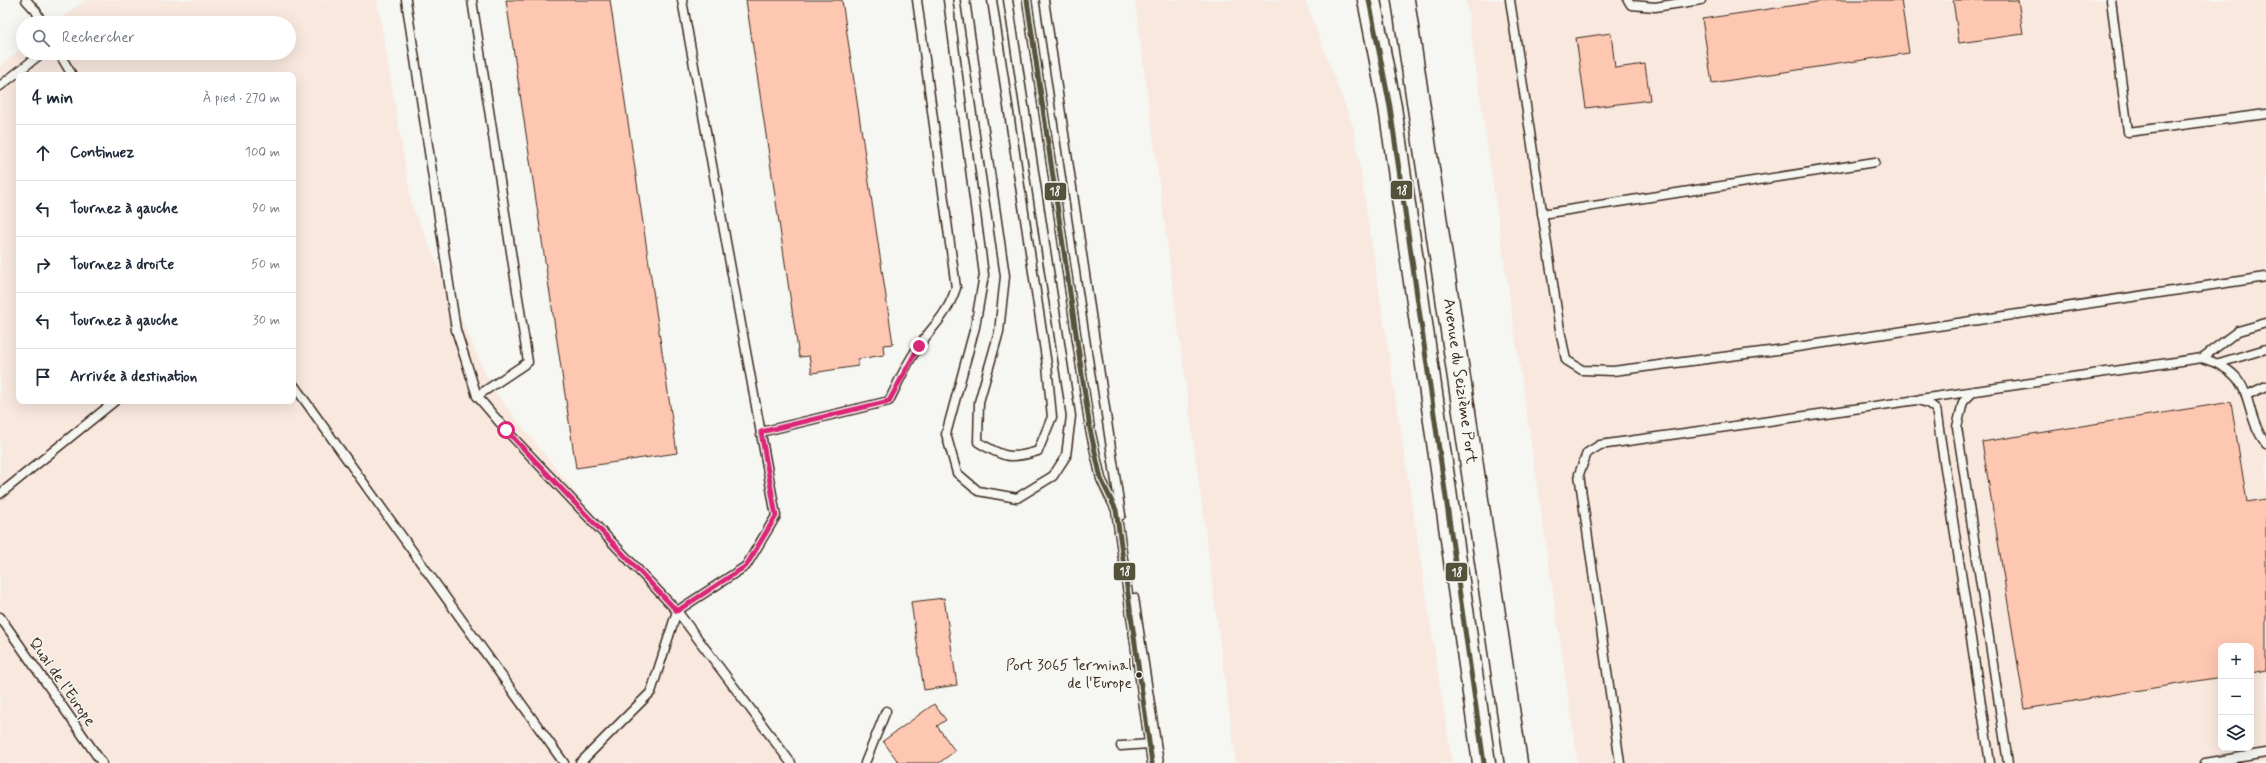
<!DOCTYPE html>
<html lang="fr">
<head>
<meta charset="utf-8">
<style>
	:root { --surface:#fff; --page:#f6f6f7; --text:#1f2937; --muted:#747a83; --line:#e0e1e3 }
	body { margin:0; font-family:Mynerve,sans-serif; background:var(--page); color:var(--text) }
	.controls { position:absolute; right:12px; bottom:12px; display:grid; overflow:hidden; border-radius:8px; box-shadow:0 4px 16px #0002 }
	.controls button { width:36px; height:36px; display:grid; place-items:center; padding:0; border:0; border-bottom:1px solid var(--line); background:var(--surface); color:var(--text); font:20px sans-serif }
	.stop { position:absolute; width:12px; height:12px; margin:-9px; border:3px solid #db2777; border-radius:50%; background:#fff }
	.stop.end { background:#db2777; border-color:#fff; box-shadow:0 1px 4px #0008 }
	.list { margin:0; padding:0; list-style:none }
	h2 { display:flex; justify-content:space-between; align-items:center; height:52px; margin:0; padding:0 16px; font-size:17px }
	h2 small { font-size:13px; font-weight:400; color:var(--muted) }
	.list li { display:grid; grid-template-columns:26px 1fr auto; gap:12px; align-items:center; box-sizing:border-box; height:56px; padding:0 16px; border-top:1px solid var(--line) }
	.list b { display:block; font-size:15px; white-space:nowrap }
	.list em { font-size:13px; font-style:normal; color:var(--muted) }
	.icon { flex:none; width:22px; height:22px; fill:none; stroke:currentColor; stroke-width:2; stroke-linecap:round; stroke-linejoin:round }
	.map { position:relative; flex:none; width:2266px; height:763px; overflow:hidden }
	.search { position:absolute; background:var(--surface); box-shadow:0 4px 16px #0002; left:16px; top:16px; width:280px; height:44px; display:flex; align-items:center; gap:10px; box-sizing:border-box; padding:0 14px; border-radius:22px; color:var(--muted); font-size:15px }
	.panel { position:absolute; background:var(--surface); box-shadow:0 4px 16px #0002; left:16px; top:72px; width:280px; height:332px; border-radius:8px }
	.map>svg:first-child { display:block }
	.built { fill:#f8e8de; fill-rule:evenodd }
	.building { fill:#fec7b1; stroke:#3b2a1e }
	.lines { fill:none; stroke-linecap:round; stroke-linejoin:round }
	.lane-casing { stroke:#3b2a1e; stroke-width:11 }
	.secondary-casing { stroke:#3b2a1e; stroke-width:25 }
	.lane { stroke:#f6f6f2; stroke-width:8 }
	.secondary { stroke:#f6f6f2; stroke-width:22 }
	.bus-1-casing { stroke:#f6f6f2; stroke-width:8 }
	.bus-1 { stroke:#54523a; stroke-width:5 }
	.route { stroke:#db2777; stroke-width:5 }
	.bus-dot { fill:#3b2a1e; stroke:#f6f6f2; stroke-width:1.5 }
	.labels { text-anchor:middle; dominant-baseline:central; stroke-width:3; stroke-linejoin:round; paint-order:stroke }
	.bus-label { font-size:15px; fill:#3b2a1e; stroke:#f6f6f2; text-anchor:end }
	.street-label { font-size:16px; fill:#3b2a1e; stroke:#f6f6f2 }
	.line-badge { stroke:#f6f6f2; stroke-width:1.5 }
	.badge-label { font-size:11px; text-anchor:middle; font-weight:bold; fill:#fff }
</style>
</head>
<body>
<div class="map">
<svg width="2266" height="763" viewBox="0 0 2266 763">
	<rect width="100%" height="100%" fill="#f6f6f2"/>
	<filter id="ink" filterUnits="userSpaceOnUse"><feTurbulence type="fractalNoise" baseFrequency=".025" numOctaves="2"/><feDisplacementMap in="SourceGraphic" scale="8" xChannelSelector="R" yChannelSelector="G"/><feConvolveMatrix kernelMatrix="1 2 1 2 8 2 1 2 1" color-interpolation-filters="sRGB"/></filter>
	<g filter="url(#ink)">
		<g class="built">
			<path d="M85,0H377L412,206L492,389L792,763H0V66L23,48V53H289V23H55ZM19,75H293V401H19Z"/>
			<polygon points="1135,0 1305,0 1354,129 1452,763 1236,763"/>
			<path d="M1466,0H2266V763H1578ZM2221,646H2251V748H2221Z"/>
		</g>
		<g class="building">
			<polygon points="506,0 610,0 677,453 576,468"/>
			<polygon points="746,0 842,0 893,344 883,345 884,355 858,359 858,366 812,373 809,356 799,357"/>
			<polygon points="1830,0 1901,0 1909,53 1712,83 1702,19"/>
			<polygon points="1953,0 2018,0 2023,34 1959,43"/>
			<polygon points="1611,33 1615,68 1645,64 1650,100 1586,108 1576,38"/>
			<polygon points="2231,402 2247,502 2266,499 2266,670 2251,673 2251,646 2221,646 2221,677 2025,709 1982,442"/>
			<polygon points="944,598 957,685 924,690 911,602"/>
			<polygon points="934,704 946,720 937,726 955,751 939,763 899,763 883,741"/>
		</g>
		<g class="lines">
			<g class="lane-casing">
				<g id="lane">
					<polyline points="26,0 36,11 42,23"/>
					<polyline points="406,0 456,330 477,396 506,430 677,611 791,763"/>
					<polyline points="472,0 528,362 477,396"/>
					<polyline points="948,0 984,275 975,327 946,434 957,473 978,491 1017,498 1053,476 1066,456 1071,416 1008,0"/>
					<path d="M965,0L1005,276L999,332L979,402L978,442C1003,457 1010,460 1038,451L1052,417L1047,365L992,0"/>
					<polyline points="1027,0 1090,429 1101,479 1116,510 1152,763"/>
					<polyline points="1044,0 1121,515"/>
					<polyline points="1510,0 1560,330 1566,360 1582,370 1613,371 1777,350 2266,277"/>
					<polyline points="1628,0 1631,5 1655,7 1701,0"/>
					<polyline points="2111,0 2128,132 2266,114"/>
					<polyline points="59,53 72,75"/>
					<polyline points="0,86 42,53"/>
					<polyline points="1542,214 1875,162"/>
					<polyline points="2202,358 2238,331 2266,323"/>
					<polyline points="2219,363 2266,349"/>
					<polyline points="293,384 564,763"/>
					<polyline points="1974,391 1963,402 1957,427 2008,763"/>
					<polyline points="2247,395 2266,386"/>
					<path d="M1920,399L2202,358C2260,376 2239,407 2266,444"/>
					<path d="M761,432L889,401C898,383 907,362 919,346C935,323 946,317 956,288L917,0"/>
					<polyline points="0,494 115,401"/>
					<polyline points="1134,598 1159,763"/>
					<polyline points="0,617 102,763"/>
					<polyline points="1121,746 1149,744"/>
					<polyline points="580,763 651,692 677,611 746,566 776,516 682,0"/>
					<polyline points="865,763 886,711"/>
					<polyline points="1620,763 1579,474 1587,453 1600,445 1917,400 1928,403 1936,409 1990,763"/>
					<polyline points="2205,763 2266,753"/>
				</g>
			</g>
			<g class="secondary-casing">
				<g id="secondary">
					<polyline points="1369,0 1390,107 1484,763"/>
					<polyline points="1403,0 1516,763"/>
				</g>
			</g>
			<use href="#lane" class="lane"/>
			<use href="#secondary" class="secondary"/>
			<g class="bus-1-casing">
				<g id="bus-1">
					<polyline points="1027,0 1090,429 1101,479 1116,510 1152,763"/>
					<polyline points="1369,0 1390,107 1484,763"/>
				</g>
			</g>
			<use href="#bus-1" class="bus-1"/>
		</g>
	</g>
	<g class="lines" filter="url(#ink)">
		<polyline class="route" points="506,430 677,611 746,566 776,516 761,432 889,401 919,346"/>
	</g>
	<circle class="bus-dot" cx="1139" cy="675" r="3.5"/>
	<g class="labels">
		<g class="bus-label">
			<text x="1132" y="666">Port 3065 Terminal<tspan x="1132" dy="18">de l'Europe</tspan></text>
		</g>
		<g class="street-label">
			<text transform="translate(1460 381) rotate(82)">Avenue du Seizième Port</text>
			<text transform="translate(62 682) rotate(55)">Quai de l'Europe</text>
		</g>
	</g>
	<g class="line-badge">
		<rect x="1390" y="180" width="23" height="20" rx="4" fill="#54523a"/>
		<rect x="1044" y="182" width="23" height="19" rx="4" fill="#54523a"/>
		<rect x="1113" y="562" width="23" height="19" rx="4" fill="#54523a"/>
		<rect x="1445" y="562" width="23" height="20" rx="4" fill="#54523a"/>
	</g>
	<g class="badge-label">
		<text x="1402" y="194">18</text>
		<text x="1055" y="195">18</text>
		<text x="1125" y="575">18</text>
		<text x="1457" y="576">18</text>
	</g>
</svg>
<div class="controls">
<button>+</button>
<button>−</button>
<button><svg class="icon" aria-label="layers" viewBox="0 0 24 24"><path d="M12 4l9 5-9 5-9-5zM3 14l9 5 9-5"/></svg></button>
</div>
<div class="stop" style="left:506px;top:430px"></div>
<div class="stop end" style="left:919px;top:346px"></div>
<div class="search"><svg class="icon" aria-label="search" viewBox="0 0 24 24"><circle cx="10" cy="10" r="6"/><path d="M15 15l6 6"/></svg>Rechercher</div>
<section class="panel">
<h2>4 min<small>À pied · 270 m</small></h2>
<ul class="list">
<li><svg class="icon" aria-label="ahead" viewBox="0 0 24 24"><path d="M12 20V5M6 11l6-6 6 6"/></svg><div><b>Continuez</b></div><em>100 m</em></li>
<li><svg class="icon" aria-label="left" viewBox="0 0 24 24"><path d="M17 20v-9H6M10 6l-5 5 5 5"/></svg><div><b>Tournez à gauche</b></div><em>90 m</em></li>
<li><svg class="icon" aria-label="right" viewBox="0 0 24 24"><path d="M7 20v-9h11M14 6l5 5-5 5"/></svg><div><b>Tournez à droite</b></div><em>50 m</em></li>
<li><svg class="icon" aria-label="left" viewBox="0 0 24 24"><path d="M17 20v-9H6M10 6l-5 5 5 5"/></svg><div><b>Tournez à gauche</b></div><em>30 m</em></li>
<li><svg class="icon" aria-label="arrive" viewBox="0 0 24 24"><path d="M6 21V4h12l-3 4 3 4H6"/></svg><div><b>Arrivée à destination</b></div></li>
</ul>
</section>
</div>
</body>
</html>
